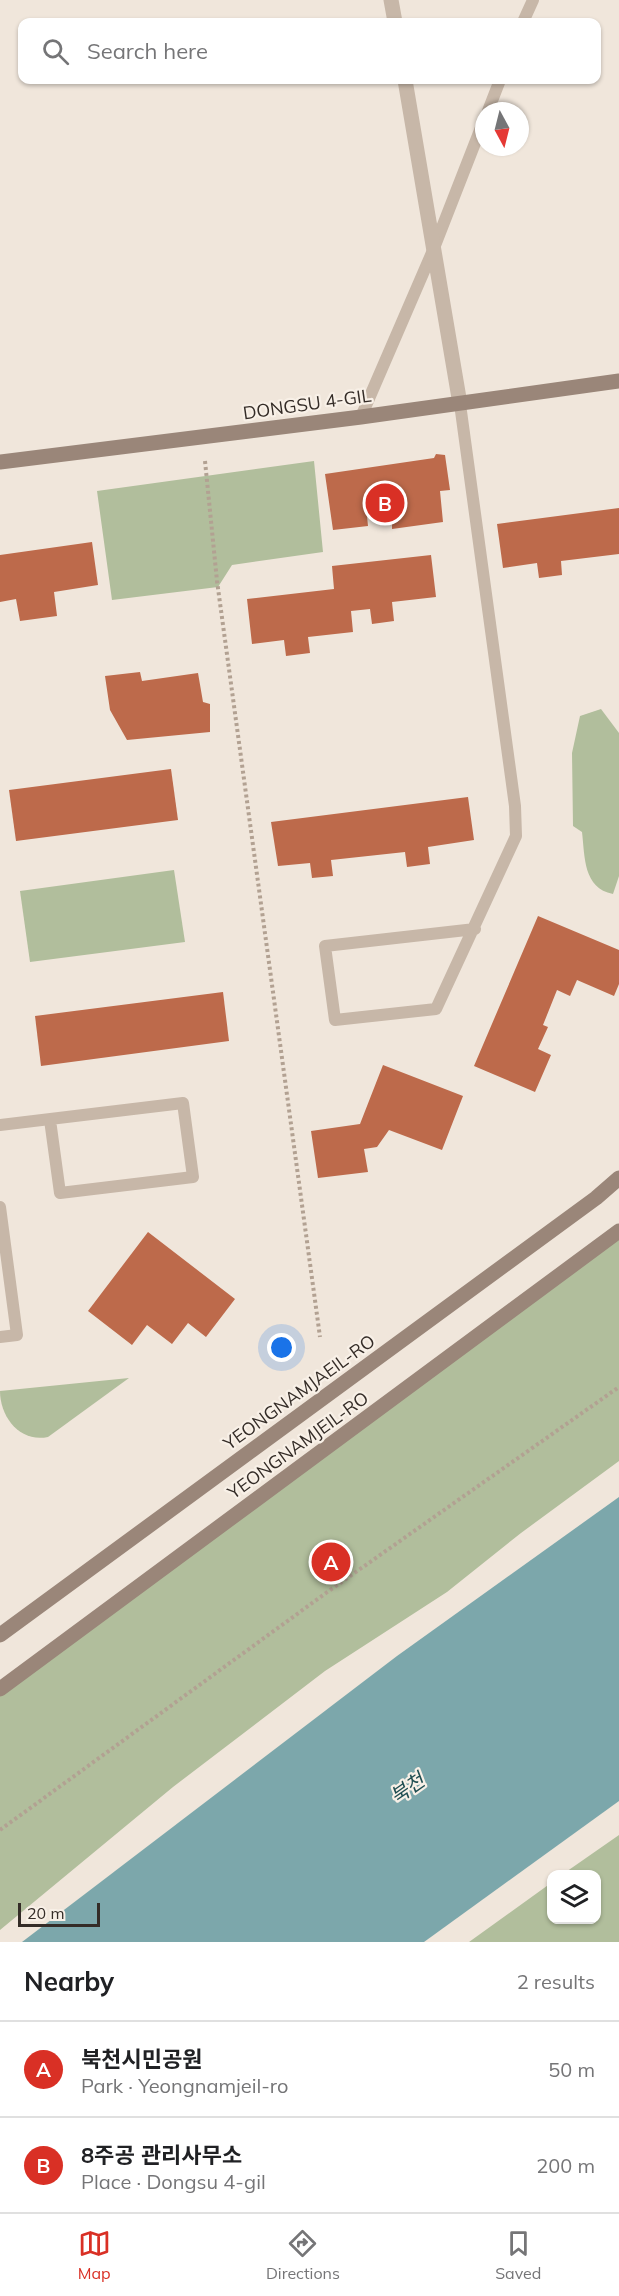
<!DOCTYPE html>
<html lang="en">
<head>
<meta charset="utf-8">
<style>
	:root { --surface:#fff; --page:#f6f6f6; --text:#202124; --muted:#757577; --line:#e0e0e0; --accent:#d93025 }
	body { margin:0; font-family:Mulish,"Noto Sans KR",sans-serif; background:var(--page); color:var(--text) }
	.controls { position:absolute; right:18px; bottom:18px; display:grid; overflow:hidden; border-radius:12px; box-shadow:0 2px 4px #0004 }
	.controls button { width:54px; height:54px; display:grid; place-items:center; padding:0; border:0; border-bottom:2px solid var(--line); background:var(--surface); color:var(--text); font:30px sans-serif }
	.compass { position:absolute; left:475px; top:102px; width:54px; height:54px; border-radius:50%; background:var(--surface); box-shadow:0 2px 4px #0004; rotate:173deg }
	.scale { position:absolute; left:18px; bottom:15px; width:82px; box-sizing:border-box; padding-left:6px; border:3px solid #342c27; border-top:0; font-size:16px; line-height:21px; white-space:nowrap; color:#342c27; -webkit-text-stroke:4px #f8f0e7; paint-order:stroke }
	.you { position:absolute; left:282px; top:1348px; width:21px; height:21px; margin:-15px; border:4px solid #fff; border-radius:50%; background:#1a73e8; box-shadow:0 0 0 9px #1a73e833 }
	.badge { display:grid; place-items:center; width:39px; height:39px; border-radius:50%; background:var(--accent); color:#fff; font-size:20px; font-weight:700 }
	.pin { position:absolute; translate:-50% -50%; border:3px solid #fff; box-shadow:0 2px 6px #0006 }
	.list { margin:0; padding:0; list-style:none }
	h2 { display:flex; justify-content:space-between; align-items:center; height:78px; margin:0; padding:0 24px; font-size:26px }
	h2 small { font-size:20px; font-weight:400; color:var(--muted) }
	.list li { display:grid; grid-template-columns:39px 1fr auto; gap:18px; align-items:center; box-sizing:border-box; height:96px; padding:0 24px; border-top:2px solid var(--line) }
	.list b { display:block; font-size:22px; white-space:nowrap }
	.list p { margin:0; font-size:20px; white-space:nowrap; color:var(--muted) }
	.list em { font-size:20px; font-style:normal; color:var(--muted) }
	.icon { flex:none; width:33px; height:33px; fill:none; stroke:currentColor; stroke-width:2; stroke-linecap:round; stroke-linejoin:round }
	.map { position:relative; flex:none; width:619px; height:1942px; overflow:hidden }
	.search { position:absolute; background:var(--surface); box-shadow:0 2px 4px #0004; left:18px; right:18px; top:18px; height:66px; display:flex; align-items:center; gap:15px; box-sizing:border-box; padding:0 21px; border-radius:12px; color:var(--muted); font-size:22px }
	.sheet { height:270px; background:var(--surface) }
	nav { display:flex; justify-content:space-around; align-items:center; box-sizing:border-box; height:84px; border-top:2px solid var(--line); background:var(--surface); font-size:16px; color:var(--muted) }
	nav a { display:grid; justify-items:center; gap:3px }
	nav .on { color:var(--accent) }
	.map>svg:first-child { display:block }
	.green { fill:#b1be9c }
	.water { fill:#7ca7ab }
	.building { fill:#bd6a4b }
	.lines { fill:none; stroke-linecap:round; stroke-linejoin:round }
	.path { stroke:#b2a192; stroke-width:4; stroke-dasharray:3 3; stroke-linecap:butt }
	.lane { stroke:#c7b7a8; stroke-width:12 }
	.street { stroke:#c7b7a8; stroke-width:15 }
	.secondary { stroke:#9a8679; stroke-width:15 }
	.labels { text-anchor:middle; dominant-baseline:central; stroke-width:4.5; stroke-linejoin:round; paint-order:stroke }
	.street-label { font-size:18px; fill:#342c27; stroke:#f8f0e7 }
	.water-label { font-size:20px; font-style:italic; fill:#204e52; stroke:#f8f0e7 }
</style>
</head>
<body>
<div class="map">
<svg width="619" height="1942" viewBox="0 0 619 1942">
	<rect width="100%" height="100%" fill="#f0e6db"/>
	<g class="green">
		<polygon points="314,461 323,552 232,565 218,587 112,600 97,491"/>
		<path d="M601,709L619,733V876L613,894C583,888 585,857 582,832L573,826L572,753L580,716Z"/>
		<polygon points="174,870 185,942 30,962 20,891"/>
		<polygon points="619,1236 619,1461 521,1533 447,1592 325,1671 173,1787 0,1930 0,1695"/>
		<path d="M129,1378L48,1437C20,1443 0,1417 0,1391Z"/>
		<polygon points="619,1835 619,1942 469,1942 551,1883 552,1920 596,1920 596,1874 563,1874"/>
	</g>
	<polygon class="water" points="619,1497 619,1801 424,1942 22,1942 397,1656"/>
	<g class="building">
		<polygon points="436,454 445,455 450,490 440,491 443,522 392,529 392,523 379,525 379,515 367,516 368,526 333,530 325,474 434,458"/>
		<polygon points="619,508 619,554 561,561 562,575 539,578 537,563 503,568 497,524"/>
		<polygon points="92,542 98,585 54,592 57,616 20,621 16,599 0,602 0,555"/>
		<polygon points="431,555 436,597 392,602 394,621 372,624 370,609 351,611 353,632 308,637 310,653 286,656 284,640 252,644 247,599 334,589 332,566"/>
		<polygon points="140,672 142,681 198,673 203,702 210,704 210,732 127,740 110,710 105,676"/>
		<polygon points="171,769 178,820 16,841 9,790"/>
		<polygon points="468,797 474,840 428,847 430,864 407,867 405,852 331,860 333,876 312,878 310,863 278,866 271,822"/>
		<polygon points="538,916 619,950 619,984 614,996 577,980 570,996 557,990 543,1025 548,1027 538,1049 551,1055 535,1092 474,1066"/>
		<polygon points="223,992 229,1041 41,1066 35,1016"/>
		<polygon points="383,1065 463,1096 442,1150 389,1130 377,1147 364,1149 368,1172 318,1178 311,1131 360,1124"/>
		<polygon points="148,1232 235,1299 206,1337 188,1323 172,1344 147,1325 132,1345 88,1311"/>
	</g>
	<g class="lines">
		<g class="path">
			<polyline points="205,461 217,581 320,1337"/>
			<polyline points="0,1830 326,1593 619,1387"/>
		</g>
		<g class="lane">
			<polyline points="523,22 533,0"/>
			<polyline points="488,111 500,80"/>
			<polyline points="460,404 515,806 516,836 436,1009 335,1020 325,946 475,929"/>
			<polyline points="361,417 434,248 484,120"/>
			<polyline points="0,1125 183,1103 193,1177 60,1193 50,1120"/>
			<polyline points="0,1207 17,1335 0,1337"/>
		</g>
		<g class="street">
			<polyline points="391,0 395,22"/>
			<polyline points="405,80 460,404"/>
		</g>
		<g class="secondary">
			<polyline points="0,462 361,417 619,381"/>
			<polyline points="0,1635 596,1198 619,1178"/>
			<polyline points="0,1689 619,1231"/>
		</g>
	</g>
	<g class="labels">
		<g class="street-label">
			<text transform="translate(307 404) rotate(-8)">DONGSU 4-GIL</text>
			<text transform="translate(299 1392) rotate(-36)">YEONGNAMJAEIL-RO</text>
			<text transform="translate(298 1445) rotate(-36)">YEONGNAMJEIL-RO</text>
		</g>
		<g class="water-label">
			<text transform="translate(407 1788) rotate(-35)">북천</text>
		</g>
	</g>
</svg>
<div class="controls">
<button><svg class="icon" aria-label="layers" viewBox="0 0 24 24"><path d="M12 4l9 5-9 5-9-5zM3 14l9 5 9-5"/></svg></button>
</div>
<svg class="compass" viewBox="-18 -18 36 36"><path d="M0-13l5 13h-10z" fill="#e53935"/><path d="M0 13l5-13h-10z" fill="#757577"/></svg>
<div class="scale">20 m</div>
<div class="you"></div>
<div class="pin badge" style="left:331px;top:1562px">A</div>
<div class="pin badge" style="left:385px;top:503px">B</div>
<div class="search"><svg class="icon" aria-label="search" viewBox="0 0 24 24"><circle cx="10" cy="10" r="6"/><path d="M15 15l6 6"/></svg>Search here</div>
</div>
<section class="sheet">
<h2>Nearby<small>2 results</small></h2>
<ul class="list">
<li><span class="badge">A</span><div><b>북천시민공원</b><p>Park · Yeongnamjeil-ro</p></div><em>50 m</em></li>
<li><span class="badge">B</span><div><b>8주공 관리사무소</b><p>Place · Dongsu 4-gil</p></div><em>200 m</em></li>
</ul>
</section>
<nav>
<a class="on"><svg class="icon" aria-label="map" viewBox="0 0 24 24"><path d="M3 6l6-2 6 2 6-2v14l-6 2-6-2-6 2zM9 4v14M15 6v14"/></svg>Map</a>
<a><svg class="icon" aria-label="directions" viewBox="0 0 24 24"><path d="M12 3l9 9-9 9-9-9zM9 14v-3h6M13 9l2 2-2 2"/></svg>Directions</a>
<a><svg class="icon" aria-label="saved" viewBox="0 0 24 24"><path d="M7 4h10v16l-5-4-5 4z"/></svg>Saved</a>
</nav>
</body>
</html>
